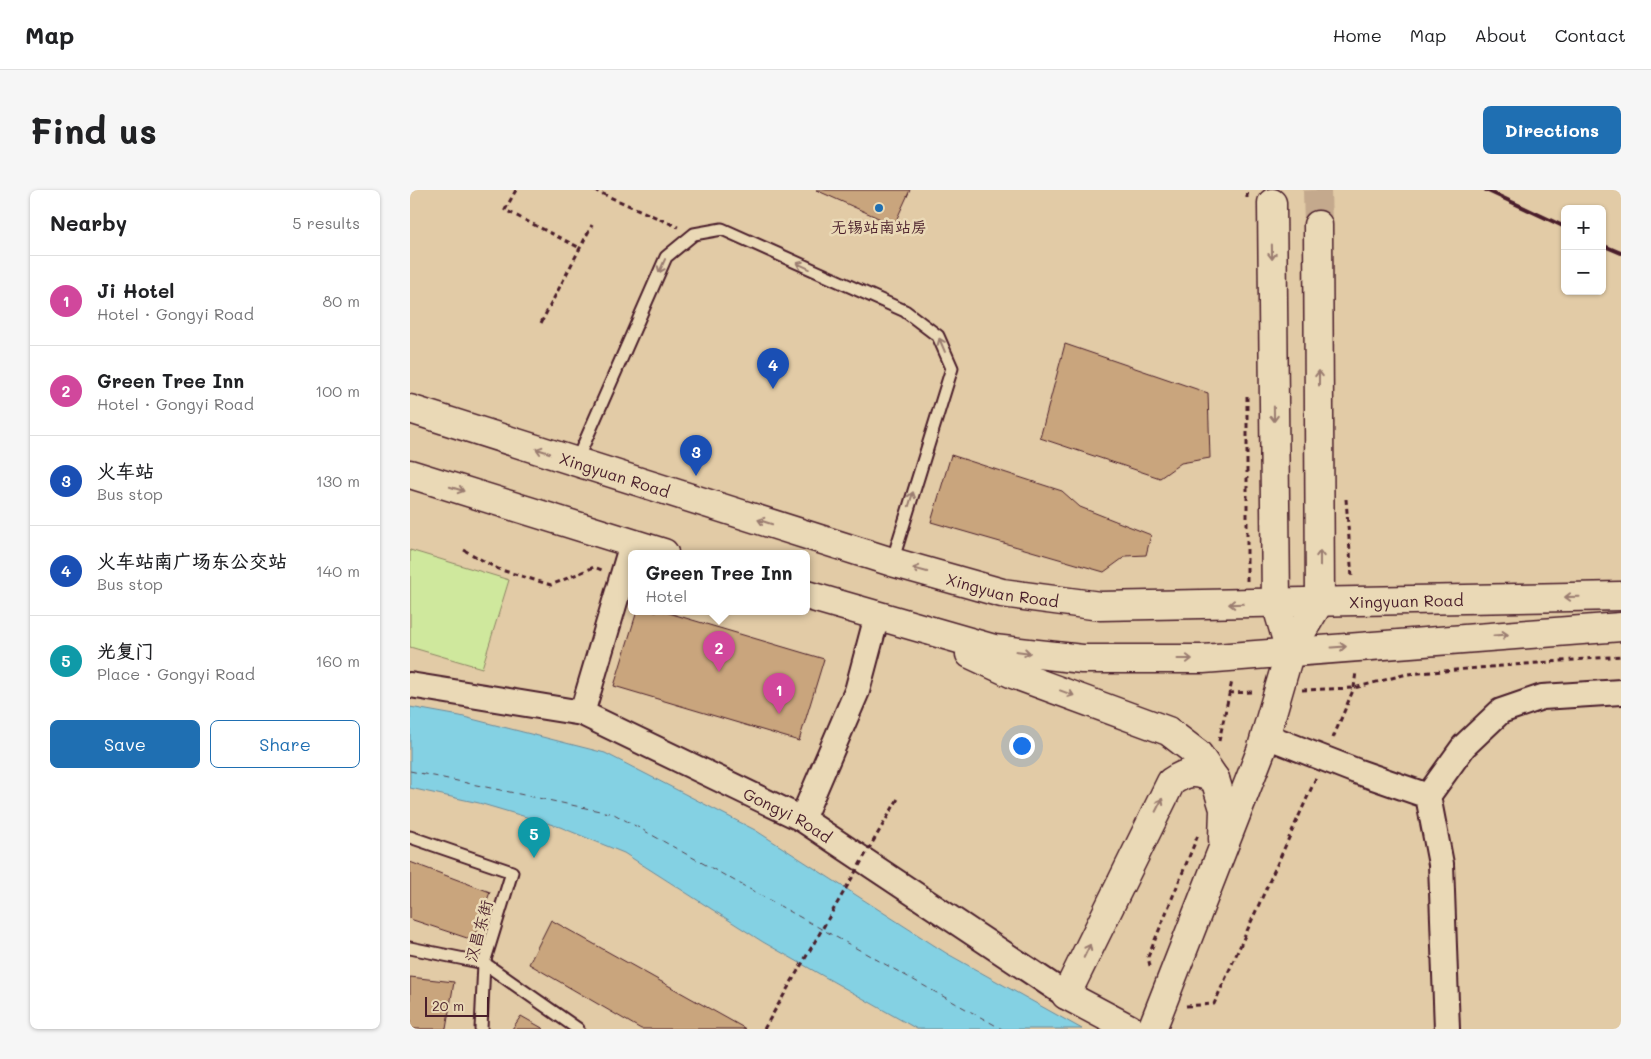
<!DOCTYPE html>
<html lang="en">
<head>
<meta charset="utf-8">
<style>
	:root { --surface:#fff; --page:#f6f6f6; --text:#202124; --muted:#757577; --line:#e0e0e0; --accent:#1f6fb2 }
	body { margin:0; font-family:Mali,"LXGW WenKai TC",sans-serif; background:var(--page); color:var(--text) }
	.controls { position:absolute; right:15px; top:15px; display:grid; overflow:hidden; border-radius:8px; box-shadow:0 1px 4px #0004 }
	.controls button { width:45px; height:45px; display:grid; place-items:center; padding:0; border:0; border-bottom:1px solid var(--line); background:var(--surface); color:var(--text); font:25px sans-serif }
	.scale { position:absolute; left:15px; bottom:12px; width:64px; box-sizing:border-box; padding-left:5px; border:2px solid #4a1f2b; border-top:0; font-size:14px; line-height:18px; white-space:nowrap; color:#4a1f2b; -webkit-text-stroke:4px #ead9b6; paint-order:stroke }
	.you { position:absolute; left:611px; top:555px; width:18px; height:18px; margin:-12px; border:4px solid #fff; border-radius:50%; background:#1a73e8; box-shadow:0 0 0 8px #1a73e833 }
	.badge { display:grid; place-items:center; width:32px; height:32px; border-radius:50%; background:var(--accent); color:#fff; font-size:16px; font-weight:700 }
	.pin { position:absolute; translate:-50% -41px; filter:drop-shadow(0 1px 2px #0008) }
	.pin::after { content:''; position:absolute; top:26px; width:18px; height:15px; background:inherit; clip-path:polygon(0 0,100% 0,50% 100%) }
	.popup { position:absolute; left:218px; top:360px; width:182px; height:65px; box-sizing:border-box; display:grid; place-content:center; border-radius:8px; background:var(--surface); filter:drop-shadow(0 1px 4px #0005); font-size:16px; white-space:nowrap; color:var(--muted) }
	.popup b { font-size:19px; color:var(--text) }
	.popup::after { content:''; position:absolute; left:50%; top:100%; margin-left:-10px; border:10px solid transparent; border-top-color:var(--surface) }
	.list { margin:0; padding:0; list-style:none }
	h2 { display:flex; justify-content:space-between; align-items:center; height:65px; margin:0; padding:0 20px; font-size:21px }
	h2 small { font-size:16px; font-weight:400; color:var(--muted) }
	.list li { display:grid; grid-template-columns:32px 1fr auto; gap:15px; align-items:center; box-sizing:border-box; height:90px; padding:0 20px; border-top:1px solid var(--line) }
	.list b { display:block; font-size:19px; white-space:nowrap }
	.list p { margin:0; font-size:16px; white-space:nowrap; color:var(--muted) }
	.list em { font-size:16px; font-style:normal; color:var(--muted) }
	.actions { display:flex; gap:10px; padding:15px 20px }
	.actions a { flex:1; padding:11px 0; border:1px solid var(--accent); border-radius:8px; text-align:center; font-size:18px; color:var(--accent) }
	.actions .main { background:var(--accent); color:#fff }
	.map { position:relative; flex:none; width:1211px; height:839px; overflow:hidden; border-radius:8px }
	header { display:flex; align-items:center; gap:30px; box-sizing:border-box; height:70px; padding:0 25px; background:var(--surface); border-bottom:1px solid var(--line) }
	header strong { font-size:24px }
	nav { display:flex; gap:28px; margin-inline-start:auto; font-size:18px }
	.intro { display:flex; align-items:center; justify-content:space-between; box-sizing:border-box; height:120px; padding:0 30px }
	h1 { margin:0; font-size:35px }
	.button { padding:12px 22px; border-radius:8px; background:var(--accent); color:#fff; font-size:18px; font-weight:700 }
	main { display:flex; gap:30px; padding:0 30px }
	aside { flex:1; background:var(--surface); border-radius:8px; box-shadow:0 1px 4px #0004 }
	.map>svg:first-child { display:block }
	.green { fill:#cfe89d; stroke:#8c8464 }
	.water { fill:#84d1e3; stroke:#6d8a99 }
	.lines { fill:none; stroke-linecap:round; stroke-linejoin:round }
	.ferry { stroke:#564350; stroke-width:1; stroke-dasharray:6 5; stroke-linecap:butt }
	.building { fill:#c9a57d; stroke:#4a1f2b }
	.primary-tunnel { stroke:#c4a98d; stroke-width:28; stroke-dasharray:28 14; stroke-linecap:butt }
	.lane-casing { stroke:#4a1f2b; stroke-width:15 }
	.street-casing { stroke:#4a1f2b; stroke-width:28 }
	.secondary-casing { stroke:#4a1f2b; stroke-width:31 }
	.primary-casing { stroke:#4a1f2b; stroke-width:31 }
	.path { stroke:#4a1f2b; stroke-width:3; stroke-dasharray:5 4; stroke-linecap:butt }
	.lane { stroke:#ead9b6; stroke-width:11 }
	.street { stroke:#ead9b6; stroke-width:24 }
	.secondary { stroke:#ead9b6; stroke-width:28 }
	.primary { stroke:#ead9b6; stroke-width:28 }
	.rail { stroke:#4a1f2b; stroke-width:4 }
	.path-bridge { stroke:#4a1f2b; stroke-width:3; stroke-dasharray:5 4; stroke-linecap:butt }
	.oneway { stroke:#9a7c70 }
	.poi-dot { fill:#1f6fb2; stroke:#ead9b6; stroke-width:2 }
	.labels { text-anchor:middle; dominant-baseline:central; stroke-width:5; stroke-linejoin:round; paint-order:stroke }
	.poi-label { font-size:16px; fill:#4a1f2b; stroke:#ead9b6 }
	.street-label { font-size:16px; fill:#4a1f2b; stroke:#ead9b6 }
</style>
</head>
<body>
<header>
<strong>Map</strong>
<nav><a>Home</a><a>Map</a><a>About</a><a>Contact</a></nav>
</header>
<div class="intro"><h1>Find us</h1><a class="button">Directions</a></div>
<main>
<aside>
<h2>Nearby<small>5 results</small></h2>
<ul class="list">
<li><span class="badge" style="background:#d1479c">1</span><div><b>Ji Hotel</b><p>Hotel · Gongyi Road</p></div><em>80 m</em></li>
<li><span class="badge" style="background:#d1479c">2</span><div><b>Green Tree Inn</b><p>Hotel · Gongyi Road</p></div><em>100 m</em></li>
<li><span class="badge" style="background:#1a4fb4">3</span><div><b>火车站</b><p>Bus stop</p></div><em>130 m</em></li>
<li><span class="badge" style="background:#1a4fb4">4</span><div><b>火车站南广场东公交站</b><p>Bus stop</p></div><em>140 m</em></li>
<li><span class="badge" style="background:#0f9aa8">5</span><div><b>光复门</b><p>Place · Gongyi Road</p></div><em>160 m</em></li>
</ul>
<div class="actions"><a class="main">Save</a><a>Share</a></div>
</aside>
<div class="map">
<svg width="1211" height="839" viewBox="0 0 1211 839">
	<rect width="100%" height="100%" fill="#e2cba6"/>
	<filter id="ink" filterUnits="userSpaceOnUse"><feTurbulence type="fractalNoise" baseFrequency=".02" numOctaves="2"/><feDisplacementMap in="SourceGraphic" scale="10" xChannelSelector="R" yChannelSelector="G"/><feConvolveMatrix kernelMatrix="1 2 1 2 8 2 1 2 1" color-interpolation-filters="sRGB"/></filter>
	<g filter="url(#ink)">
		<polygon class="green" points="0,360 99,390 72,478 0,457"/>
		<polygon class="water" points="0,517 50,526 195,563 345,640 536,763 672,839 507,839 353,752 214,663 150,637 69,613 0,598"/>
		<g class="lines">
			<polyline class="ferry" points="0,581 204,624 592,839"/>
		</g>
		<g class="building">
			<polygon points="406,0 500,0 484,35"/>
			<polygon points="655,154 798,203 800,268 771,273 750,288 630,248"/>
			<polygon points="541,265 652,301 670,317 741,345 736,365 716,366 694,382 521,332"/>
			<polygon points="227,421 252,421 414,469 389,551 204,496"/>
			<polygon points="0,672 80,702 63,750 0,729"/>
			<polygon points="141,730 336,839 231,839 119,774"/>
			<polygon points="0,787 44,792 36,839 0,839"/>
			<polygon points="111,826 134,839 102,839"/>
		</g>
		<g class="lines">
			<polyline class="primary-tunnel" points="907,0 908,35"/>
			<g class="lane-casing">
				<g id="lane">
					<polyline points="166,272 256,67 284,44 312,39 495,121 528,146 542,178 482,372"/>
					<polyline points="0,647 102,682 74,773 71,839"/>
					<polyline points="0,758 74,773 168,839"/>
				</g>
			</g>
			<g class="street-casing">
				<g id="street">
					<path id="s1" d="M0,495L172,523L392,629L656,805"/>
					<polyline points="172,523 222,354"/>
					<polyline points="856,546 946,581 1018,606 1031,674 1037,839"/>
					<polyline points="1018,606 1054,556 1091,521 1132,507 1211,502"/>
					<polyline points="392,629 447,501 467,426"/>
				</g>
			</g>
			<g class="secondary-casing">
				<polyline id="secondary" points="656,805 720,839"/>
			</g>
			<g class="primary-casing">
				<g id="primary">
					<polyline points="862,13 866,413 880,461"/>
					<path id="s2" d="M0,219L482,372L592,403L690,416L1211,406"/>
					<polyline points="0,284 254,363"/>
					<polyline points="396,405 584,459 672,469 793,469 1211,437"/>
					<polyline points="560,464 603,484 758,541 788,564 805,589 814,619 813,649"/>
					<path d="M656,805L761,592C778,580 787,581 805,589"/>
					<polyline points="742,839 851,561 880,461 910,411 908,35"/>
				</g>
			</g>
			<g class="path">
				<polyline points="106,0 95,20 170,58"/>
				<polyline points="184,0 268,37"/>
				<polyline points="837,8 837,0"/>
				<polyline points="131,133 182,35"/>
				<polyline points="936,309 942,388"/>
				<polyline points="54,360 88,379 141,395 184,377 192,380"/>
				<polyline points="837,391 837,202"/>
				<polyline points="892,500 944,498 997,484 1211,466"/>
				<polyline points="819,503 843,502"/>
				<polyline points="923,548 944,498 946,481"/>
				<polyline points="809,551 822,491"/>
				<polyline points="740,776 738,767 788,645"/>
				<polyline points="776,816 804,814 906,588"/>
			</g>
			<use href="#lane" class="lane"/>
			<use href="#street" class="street"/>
			<use href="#secondary" class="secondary"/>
			<use href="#primary" class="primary"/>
			<g class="rail">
				<polyline points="1076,0 1155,37"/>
				<polyline points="1192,55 1211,63"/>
			</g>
			<polyline class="path-bridge" points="354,839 489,607"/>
		</g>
		<defs><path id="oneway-shaft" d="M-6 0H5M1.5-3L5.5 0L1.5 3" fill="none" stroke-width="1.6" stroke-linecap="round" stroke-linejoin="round" transform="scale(1.25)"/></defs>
		<g class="oneway">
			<use href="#oneway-shaft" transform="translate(862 62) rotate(89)"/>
			<use href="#oneway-shaft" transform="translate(252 76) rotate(114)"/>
			<use href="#oneway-shaft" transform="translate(393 76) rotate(-156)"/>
			<use href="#oneway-shaft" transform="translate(532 155) rotate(-113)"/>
			<use href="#oneway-shaft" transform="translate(909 188) rotate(-90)"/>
			<use href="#oneway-shaft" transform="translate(864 224) rotate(89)"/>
			<use href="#oneway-shaft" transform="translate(133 261) rotate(-162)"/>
			<use href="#oneway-shaft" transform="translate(47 299) rotate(17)"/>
			<use href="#oneway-shaft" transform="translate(501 309) rotate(-73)"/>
			<use href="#oneway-shaft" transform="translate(355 332) rotate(-162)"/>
			<use href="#oneway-shaft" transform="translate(910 368) rotate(-90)"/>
			<use href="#oneway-shaft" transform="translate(510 380) rotate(-165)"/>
			<use href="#oneway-shaft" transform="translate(1162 407) rotate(179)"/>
			<use href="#oneway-shaft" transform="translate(826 414) rotate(178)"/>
			<use href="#oneway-shaft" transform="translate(1091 445) rotate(-4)"/>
			<use href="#oneway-shaft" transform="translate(929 457) rotate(-4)"/>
			<use href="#oneway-shaft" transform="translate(613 462) rotate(7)"/>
			<use href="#oneway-shaft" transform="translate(775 469)"/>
			<use href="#oneway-shaft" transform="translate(657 503) rotate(20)"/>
			<use href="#oneway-shaft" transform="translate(749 615) rotate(-63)"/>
			<use href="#oneway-shaft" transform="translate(677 761) rotate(-64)"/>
		</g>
	</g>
	<circle class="poi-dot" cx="469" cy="18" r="5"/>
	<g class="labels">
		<g class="poi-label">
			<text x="469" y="36">无锡站南站房</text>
		</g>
		<g class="street-label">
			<text stroke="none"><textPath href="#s2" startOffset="215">Xingyuan Road</textPath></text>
			<text stroke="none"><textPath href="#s2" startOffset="620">Xingyuan Road</textPath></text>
			<text stroke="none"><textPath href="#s2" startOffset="1025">Xingyuan Road</textPath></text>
			<text stroke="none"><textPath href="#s1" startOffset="404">Gongyi Road</textPath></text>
			<text transform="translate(68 741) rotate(-75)">汉昌东街</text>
		</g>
	</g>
</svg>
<div class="controls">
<button>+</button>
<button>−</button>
</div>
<div class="scale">20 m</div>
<div class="you"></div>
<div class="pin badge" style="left:369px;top:524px;background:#d1479c">1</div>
<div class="pin badge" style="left:309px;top:482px;background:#d1479c">2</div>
<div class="popup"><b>Green Tree Inn</b>Hotel</div>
<div class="pin badge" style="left:286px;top:286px;background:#1a4fb4">3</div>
<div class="pin badge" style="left:363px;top:199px;background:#1a4fb4">4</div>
<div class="pin badge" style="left:124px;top:668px;background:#0f9aa8">5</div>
</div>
</main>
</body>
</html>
